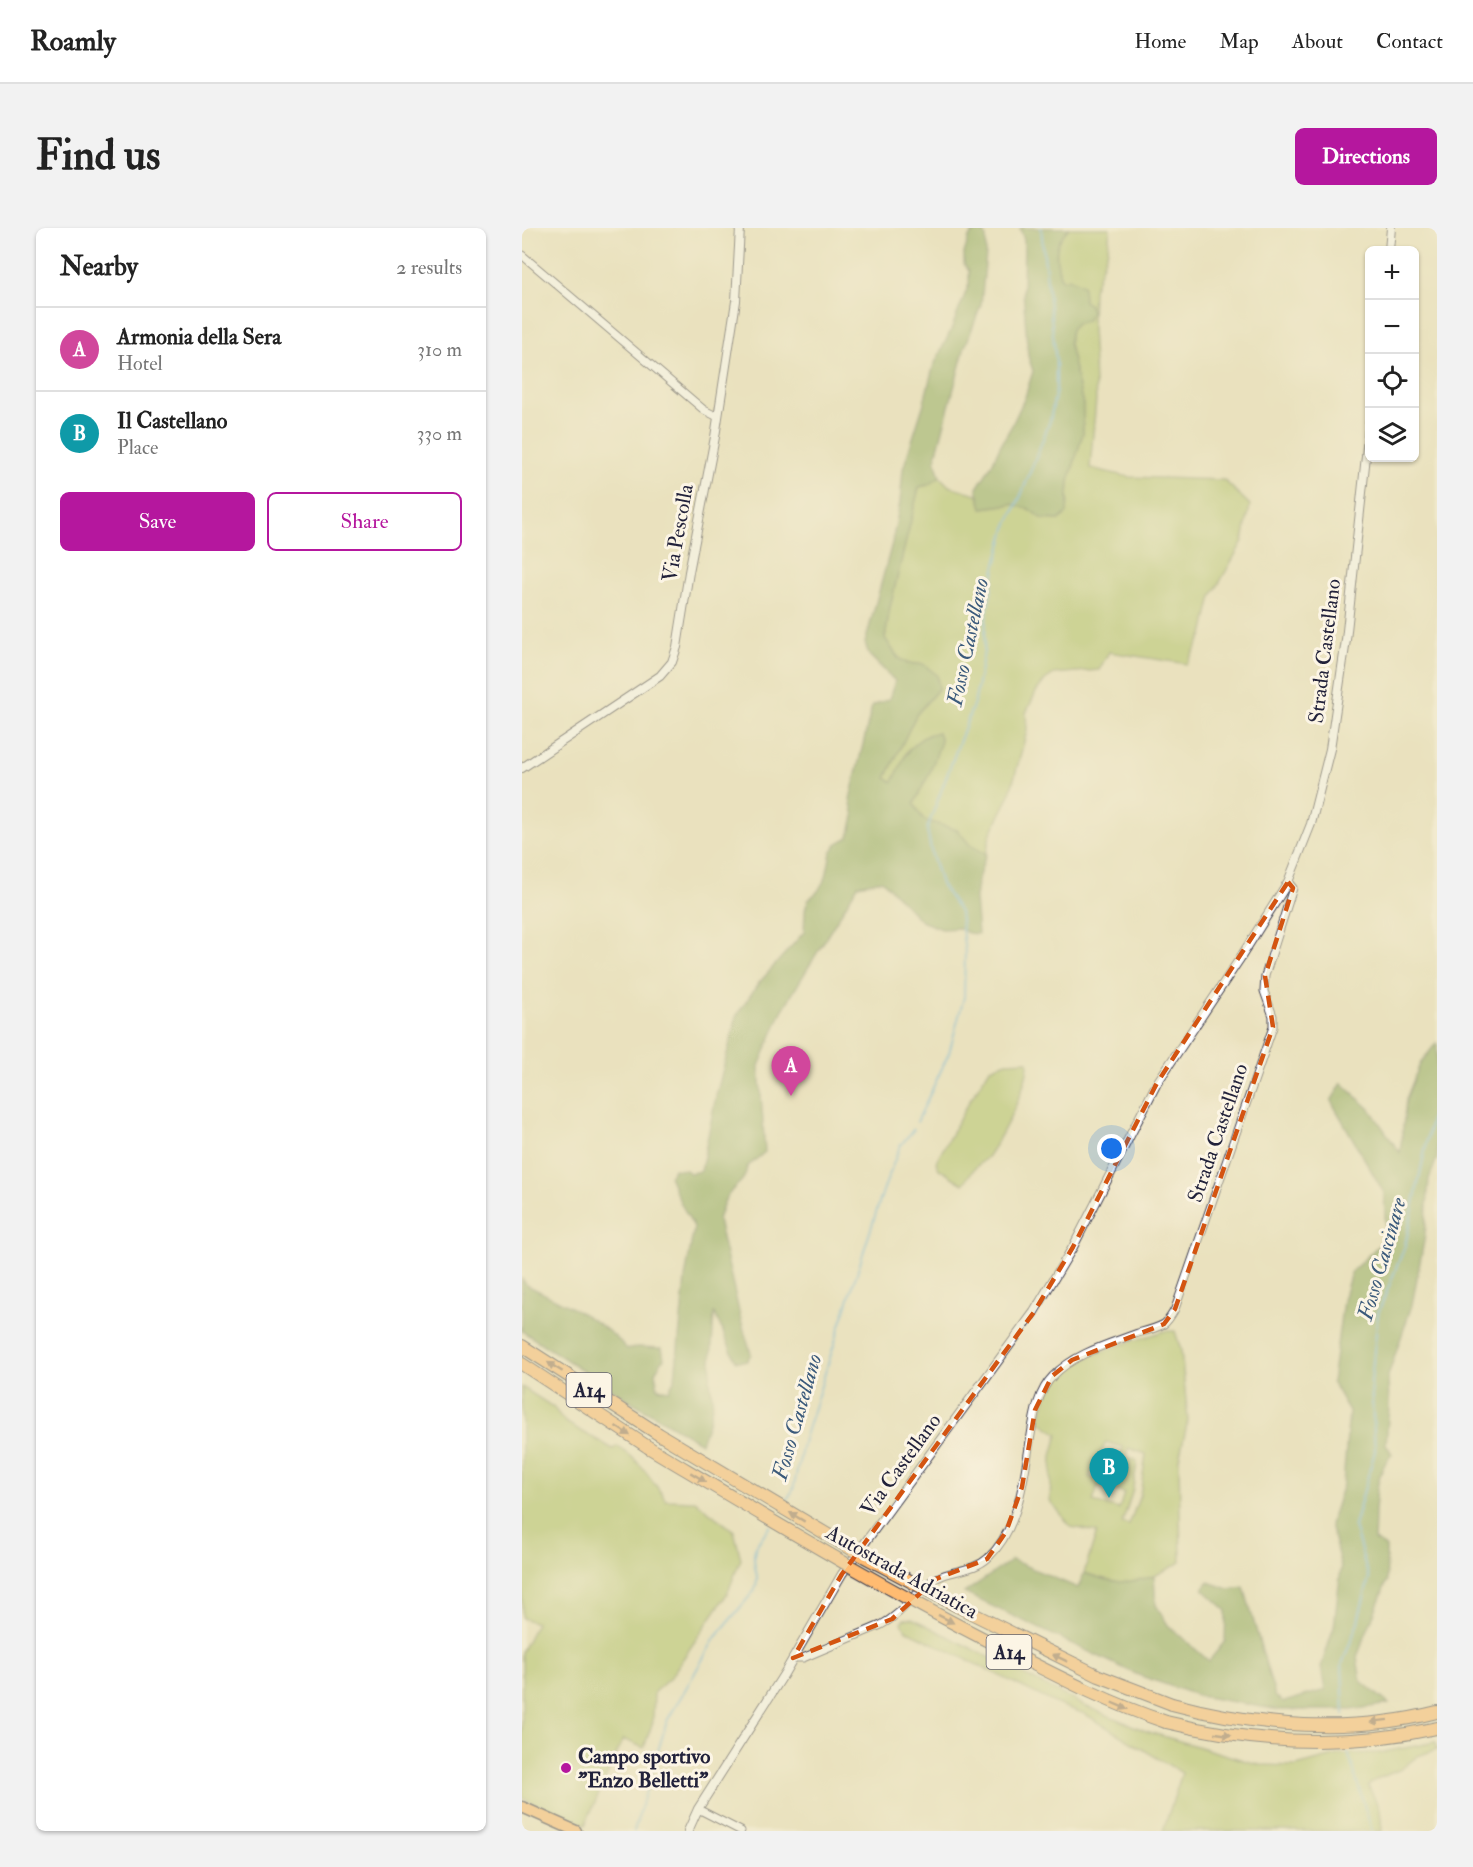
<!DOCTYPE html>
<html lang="en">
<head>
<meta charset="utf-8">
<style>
	:root { --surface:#fff; --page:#f2f2f2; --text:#222; --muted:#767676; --line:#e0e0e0; --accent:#b5179e }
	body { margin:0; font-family:"IM FELL Double Pica",serif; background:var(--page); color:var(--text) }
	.controls { position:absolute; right:18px; top:18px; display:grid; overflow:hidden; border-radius:9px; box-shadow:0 2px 4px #0004 }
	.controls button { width:54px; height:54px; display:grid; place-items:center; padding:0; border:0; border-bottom:2px solid var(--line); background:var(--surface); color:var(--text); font:30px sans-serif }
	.you { position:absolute; left:590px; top:921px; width:21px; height:21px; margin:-15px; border:4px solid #fff; border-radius:50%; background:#1a73e8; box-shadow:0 0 0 9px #1a73e833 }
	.badge { display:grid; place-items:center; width:39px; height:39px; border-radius:50%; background:var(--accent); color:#fff; font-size:20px; font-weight:700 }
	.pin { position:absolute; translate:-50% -50px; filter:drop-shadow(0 2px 3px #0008) }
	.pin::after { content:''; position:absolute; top:32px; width:21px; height:18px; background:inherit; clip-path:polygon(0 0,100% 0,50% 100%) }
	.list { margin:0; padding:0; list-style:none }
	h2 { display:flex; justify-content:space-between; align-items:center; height:78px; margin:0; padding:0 24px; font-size:26px }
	h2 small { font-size:20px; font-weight:400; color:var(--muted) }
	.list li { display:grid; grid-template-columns:39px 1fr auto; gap:18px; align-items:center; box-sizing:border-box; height:84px; padding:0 24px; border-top:2px solid var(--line) }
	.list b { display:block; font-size:22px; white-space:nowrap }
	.list p { margin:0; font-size:20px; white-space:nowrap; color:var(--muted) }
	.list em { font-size:20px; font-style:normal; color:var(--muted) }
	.actions { display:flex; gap:12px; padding:18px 24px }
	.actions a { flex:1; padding:14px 0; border:2px solid var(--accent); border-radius:9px; text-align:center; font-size:21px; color:var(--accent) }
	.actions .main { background:var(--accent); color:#fff }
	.icon { flex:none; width:33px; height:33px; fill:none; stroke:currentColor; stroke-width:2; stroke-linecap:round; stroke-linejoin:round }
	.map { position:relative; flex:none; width:915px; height:1603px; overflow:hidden; border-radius:9px }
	header { display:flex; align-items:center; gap:36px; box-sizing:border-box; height:84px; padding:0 30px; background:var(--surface); border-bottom:2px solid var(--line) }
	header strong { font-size:28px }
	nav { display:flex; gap:33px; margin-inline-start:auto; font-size:21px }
	.intro { display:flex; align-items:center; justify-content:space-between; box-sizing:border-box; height:144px; padding:0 36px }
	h1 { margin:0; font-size:42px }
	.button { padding:15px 27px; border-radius:9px; background:var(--accent); color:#fff; font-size:21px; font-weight:700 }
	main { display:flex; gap:36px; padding:0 36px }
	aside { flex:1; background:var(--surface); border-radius:9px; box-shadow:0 2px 4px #0004 }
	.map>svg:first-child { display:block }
	.green { fill:#abc065; stroke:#667150; stroke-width:1.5; fill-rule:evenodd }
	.forest { fill:#88a65a; stroke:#55644a; stroke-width:1.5 }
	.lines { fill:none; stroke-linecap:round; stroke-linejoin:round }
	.stream { stroke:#60afda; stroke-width:2 }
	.minor-casing { stroke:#403f4f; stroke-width:9 }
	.tertiary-casing { stroke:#403f4f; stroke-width:10 }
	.primary-casing { stroke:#403f4f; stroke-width:13 }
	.motorway-casing { stroke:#403f4f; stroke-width:14 }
	.minor { stroke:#fff; stroke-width:7 }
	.tertiary { stroke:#fff; stroke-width:8 }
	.primary { stroke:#ffbb71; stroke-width:10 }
	.motorway { stroke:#ffbb71; stroke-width:12 }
	.motorway-bridge-casing { stroke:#403f4f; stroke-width:14; stroke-linecap:butt }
	.motorway-bridge { stroke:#ffbb71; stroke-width:12 }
	.oneway { fill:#906e56 }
	.marked { fill:none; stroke:#d45411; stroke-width:4.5; stroke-dasharray:12 8; stroke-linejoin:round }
	.poi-dot { fill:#b5179e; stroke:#fcf5e5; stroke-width:2 }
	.labels { text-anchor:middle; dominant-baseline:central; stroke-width:6; stroke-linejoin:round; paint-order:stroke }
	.shield { fill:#fcf5e5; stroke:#63616e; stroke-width:1.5 }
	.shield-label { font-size:20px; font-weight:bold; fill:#22223b }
	.street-label { font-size:21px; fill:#22223b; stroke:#fcf5e5 }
	.poi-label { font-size:21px; font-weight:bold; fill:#22223b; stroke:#fcf5e5; text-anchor:start }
	.water-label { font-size:22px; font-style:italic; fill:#3b5a7b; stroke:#fcf5e5 }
</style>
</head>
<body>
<header>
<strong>Roamly</strong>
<nav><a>Home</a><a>Map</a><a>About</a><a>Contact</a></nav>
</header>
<div class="intro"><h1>Find us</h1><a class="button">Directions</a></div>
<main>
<aside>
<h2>Nearby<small>2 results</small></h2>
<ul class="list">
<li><span class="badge" style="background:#d1479c">A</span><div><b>Armonia della Sera</b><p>Hotel</p></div><em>310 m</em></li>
<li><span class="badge" style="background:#0f9aa8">B</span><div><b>Il Castellano</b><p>Place</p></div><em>330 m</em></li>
</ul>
<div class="actions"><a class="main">Save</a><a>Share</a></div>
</aside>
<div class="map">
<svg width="915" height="1603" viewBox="0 0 915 1603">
	<rect width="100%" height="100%" fill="#fcf5e5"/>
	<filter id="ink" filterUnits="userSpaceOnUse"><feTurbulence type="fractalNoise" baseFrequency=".0167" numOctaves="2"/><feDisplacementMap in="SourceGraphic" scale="12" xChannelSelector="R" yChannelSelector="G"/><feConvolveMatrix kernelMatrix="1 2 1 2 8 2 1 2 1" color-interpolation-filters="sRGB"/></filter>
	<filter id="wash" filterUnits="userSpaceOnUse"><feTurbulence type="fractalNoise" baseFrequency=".008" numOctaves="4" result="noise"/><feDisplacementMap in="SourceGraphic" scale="24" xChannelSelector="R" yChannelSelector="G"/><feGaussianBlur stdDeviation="1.35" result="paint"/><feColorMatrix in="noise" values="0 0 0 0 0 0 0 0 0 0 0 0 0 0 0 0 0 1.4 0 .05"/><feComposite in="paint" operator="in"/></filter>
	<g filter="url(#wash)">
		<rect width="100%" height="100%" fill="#eae1be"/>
		<g class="green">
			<path d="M547,0H588L586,22L571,62L570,100L574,172L568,240L607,249L702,252L728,277L721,313L690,368L681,407L665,436L587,424L577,442L532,446L523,452L514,464L504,485L505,503L487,569L468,607L464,626L449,618L435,602L402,592L392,576L408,544L419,513L416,504L385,523L371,555L364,550L394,487L417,460L401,436C377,436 376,429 363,411L368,379L397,259L406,257L418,249L427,258L455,266L461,280L490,276L507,281L521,291L537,292L545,285L547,253L561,205V177L547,116L549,101L555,95L562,73L560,57L542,52L538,49C534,28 530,16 547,0Z"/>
			<path d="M506,833C507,857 480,908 466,928C461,934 453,938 449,945C445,949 446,952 441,956L417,941L414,934L445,877L468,840L485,834Z"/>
			<path d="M642,1103H653L659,1122L666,1192L657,1231L659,1334C617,1357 608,1360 562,1345L575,1304L549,1299L528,1273L530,1228L536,1206L517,1193C520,1185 521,1174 525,1167C546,1126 602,1117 642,1103ZM584,1214L601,1219L599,1227L586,1224L573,1251L567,1249ZM606,1220L624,1226L618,1267L607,1297L600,1295L610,1265L615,1236L614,1232L604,1229ZM576,1258L602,1265L597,1281L571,1274Z"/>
			<path d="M0,1159L31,1179L43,1194L91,1221L95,1218C117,1231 130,1252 144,1272L173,1273L212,1303L219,1331L205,1366L148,1450L132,1464L131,1493L122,1520L101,1511L63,1597L0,1570V1423L14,1395L0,1390Z"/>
			<polygon points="390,1390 563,1478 624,1503 738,1537 774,1538 819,1526 857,1525 914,1514 915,1521 896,1528 879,1541 855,1551 846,1557 858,1582 860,1603 641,1603 660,1545 563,1486 537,1477 384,1402 380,1395 382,1391"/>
		</g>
		<g class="forest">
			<path d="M456,0H460L464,9V26L459,77L442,122L413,232L418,249L406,257L397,259L368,379L363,410L376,430L386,436H401L415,447L417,460L394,487L364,550L371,554C381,531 389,509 416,504L419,513L408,544L392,576L402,592L435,602L449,618L464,626L455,654L453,671L456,706L446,705L437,700L420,701L399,693L360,652L336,657L260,783L237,838L243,924L225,939C222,956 217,953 207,966C201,973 199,983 196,992L219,1092L229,1126L225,1133H214L192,1084L188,1154L191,1175L187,1192L179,1215L105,1171L0,1103V1051L5,1057C39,1075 80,1091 105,1121L116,1119L140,1120L142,1130L133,1144L136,1160L147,1162L153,1150L163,1050L172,999L159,976L147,948L152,941L164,942L168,945L179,943L194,868L215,787L236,756L282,704L283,682L286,672L296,663L304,649L309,624L316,615L327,609L332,588L328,571L350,478L367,471L373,453L347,427L343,415L370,315L378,275L381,241L401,178L411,139L429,102L447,56V43L442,36V25L447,9Z"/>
			<path d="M498,0H547C531,16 533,28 538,48L542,52L547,50L561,57L562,73L568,77L569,84L564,93L555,95L549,101L547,116L561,177V205L547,253L545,285L537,292L520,291L507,281L490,276L460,280L455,260L469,238L478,218L490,197L503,169L511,143L506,128L501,62L502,12Z"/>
			<path d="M915,814V930L907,951L903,1008L890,1077L866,1148L867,1179L864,1216L870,1226C850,1247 854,1285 852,1312L864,1319L865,1353L835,1429L839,1453L867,1476L829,1482H757L677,1468L616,1447L442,1365L490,1332L556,1360L562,1345C592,1355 601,1357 632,1348L634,1377L646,1397L687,1433L703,1413L704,1382L681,1361L686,1354L707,1361L722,1359L753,1468L762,1474L803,1462L799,1439L812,1399L819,1339L808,1296L821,1256L827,1183L810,1154L821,1072L829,1044L864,1010L862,965L809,873L820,855L848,881L878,925L884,871L898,836Z"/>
		</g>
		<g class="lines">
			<g class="stream">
				<polyline points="395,894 427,825 442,769 443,725 438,684 419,656 410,627 405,601 453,472 462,423 464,391 473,340 484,300 500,265 528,193 534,162 534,133 519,0"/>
				<polyline points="262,1276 271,1262 282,1211 361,963 378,918 392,901"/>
				<polyline points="822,1486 820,1436 835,1397 847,1350 832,1298 853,1223 849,1154 856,1085 883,1018 915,864"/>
				<polyline points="826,1524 850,1603"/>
				<path d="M112,1603L145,1493L193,1410L232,1363C239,1348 232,1344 232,1329C231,1318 242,1307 248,1298"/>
			</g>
		</g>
	</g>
	<g filter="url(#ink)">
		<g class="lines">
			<g class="minor-casing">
				<g id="minor">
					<polyline points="0,27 182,182 196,189"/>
					<path d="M271,1430H281L359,1397C379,1387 390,1368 407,1355C424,1341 450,1345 466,1330C498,1300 502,1248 509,1207C512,1187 516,1163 531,1148C553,1125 587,1116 616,1105C624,1103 635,1100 642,1096C647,1092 650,1086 653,1081L751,799V788L742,763L743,748L771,660L766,654"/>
					<polyline points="176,1581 219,1603"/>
				</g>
			</g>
			<g class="tertiary-casing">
				<g id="tertiary">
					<polyline points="867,22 869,0"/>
					<polyline points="0,540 138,448 150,434 155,419 167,344 193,209 214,73 218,0"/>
					<polyline points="166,1603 176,1581 262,1446 320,1346 512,1084 551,1019 635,855 717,732 766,654 789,596 808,521 824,412 848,191"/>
				</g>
			</g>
			<g class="primary-casing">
				<polyline id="primary" points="0,1579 54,1603"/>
			</g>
			<g class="motorway-casing">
				<g id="motorway">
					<polyline points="0,1118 135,1205"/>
					<polyline points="0,1136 126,1219"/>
					<path d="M650,1476C735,1499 829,1506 915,1484"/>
					<path d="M644,1494C734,1516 825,1520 915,1500"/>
				</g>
			</g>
			<use href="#minor" class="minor"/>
			<use href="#tertiary" class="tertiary"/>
			<use href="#primary" class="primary"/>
			<use href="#motorway" class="motorway"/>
			<g class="motorway-bridge-casing">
				<g id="motorway-bridge">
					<polyline points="135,1205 343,1329 435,1378 577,1448 650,1476"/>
					<path d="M126,1219C242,1288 357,1358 478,1419C533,1447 586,1475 644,1494"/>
				</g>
			</g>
			<use href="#motorway-bridge" class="motorway-bridge"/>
		</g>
		<defs><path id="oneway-solid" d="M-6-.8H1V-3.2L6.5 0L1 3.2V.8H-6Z" transform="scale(1.5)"/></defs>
		<g class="oneway">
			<use href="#oneway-solid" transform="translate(33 1139) rotate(-148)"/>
			<use href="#oneway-solid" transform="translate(101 1203) rotate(33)"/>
			<use href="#oneway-solid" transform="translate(176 1249) rotate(31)"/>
			<use href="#oneway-solid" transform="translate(275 1289) rotate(-149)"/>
			<use href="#oneway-solid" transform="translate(424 1391) rotate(27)"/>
			<use href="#oneway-solid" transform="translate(538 1430) rotate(-154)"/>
			<use href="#oneway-solid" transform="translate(598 1478) rotate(23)"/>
			<use href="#oneway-solid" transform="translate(857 1493) rotate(173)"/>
			<use href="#oneway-solid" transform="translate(701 1506) rotate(8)"/>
		</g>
	</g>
	<path d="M0 0H915V1603H0ZM766,654L771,660L743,748L751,799L653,1081L642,1096L550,1132L530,1148L513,1182L500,1259L484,1304L465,1331L414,1351L370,1391L271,1430L320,1346L512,1084L551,1019L635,855Z" fill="#eae1be" fill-opacity=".55" fill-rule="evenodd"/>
	<path class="marked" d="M766,654L771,660L743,748L751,799L653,1081L642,1096L550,1132L530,1148L513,1182L500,1259L484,1304L465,1331L414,1351L370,1391L271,1430L320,1346L512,1084L551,1019L635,855Z"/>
	<circle class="poi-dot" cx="44" cy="1540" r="6"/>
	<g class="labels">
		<g class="shield">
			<rect x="44.5" y="1145" width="45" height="34" rx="4.5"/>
			<rect x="464.5" y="1407" width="45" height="34" rx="4.5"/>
		</g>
		<g class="shield-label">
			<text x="67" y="1162">A14</text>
			<text x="487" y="1424">A14</text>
		</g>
		<g class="street-label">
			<text transform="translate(156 305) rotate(-80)">Via Pescolla</text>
			<text transform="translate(803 423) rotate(-83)">Strada Castellano</text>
			<text transform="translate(696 905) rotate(-71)">Strada Castellano</text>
			<text transform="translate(379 1237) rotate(-54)">Via Castellano</text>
			<text transform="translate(380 1344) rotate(29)">Autostrada Adriatica</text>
		</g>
		<g class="poi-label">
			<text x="56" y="1528">Campo sportivo<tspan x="56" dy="24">"Enzo Belletti"</tspan></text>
		</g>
		<g class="water-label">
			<text transform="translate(446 414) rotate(-78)">Fosso Castellano</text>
			<text transform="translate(860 1031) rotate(-74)">Fosso Cascinare</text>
			<text transform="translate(275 1189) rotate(-74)">Fosso Castellano</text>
		</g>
	</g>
</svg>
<div class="controls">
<button>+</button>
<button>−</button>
<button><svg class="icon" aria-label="locate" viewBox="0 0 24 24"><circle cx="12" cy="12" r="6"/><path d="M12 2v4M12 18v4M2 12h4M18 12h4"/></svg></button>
<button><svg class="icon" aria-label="layers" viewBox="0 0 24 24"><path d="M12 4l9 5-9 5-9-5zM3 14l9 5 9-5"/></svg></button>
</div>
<div class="you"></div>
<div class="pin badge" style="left:269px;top:868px;background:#d1479c">A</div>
<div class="pin badge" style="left:587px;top:1270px;background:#0f9aa8">B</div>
</div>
</main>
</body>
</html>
